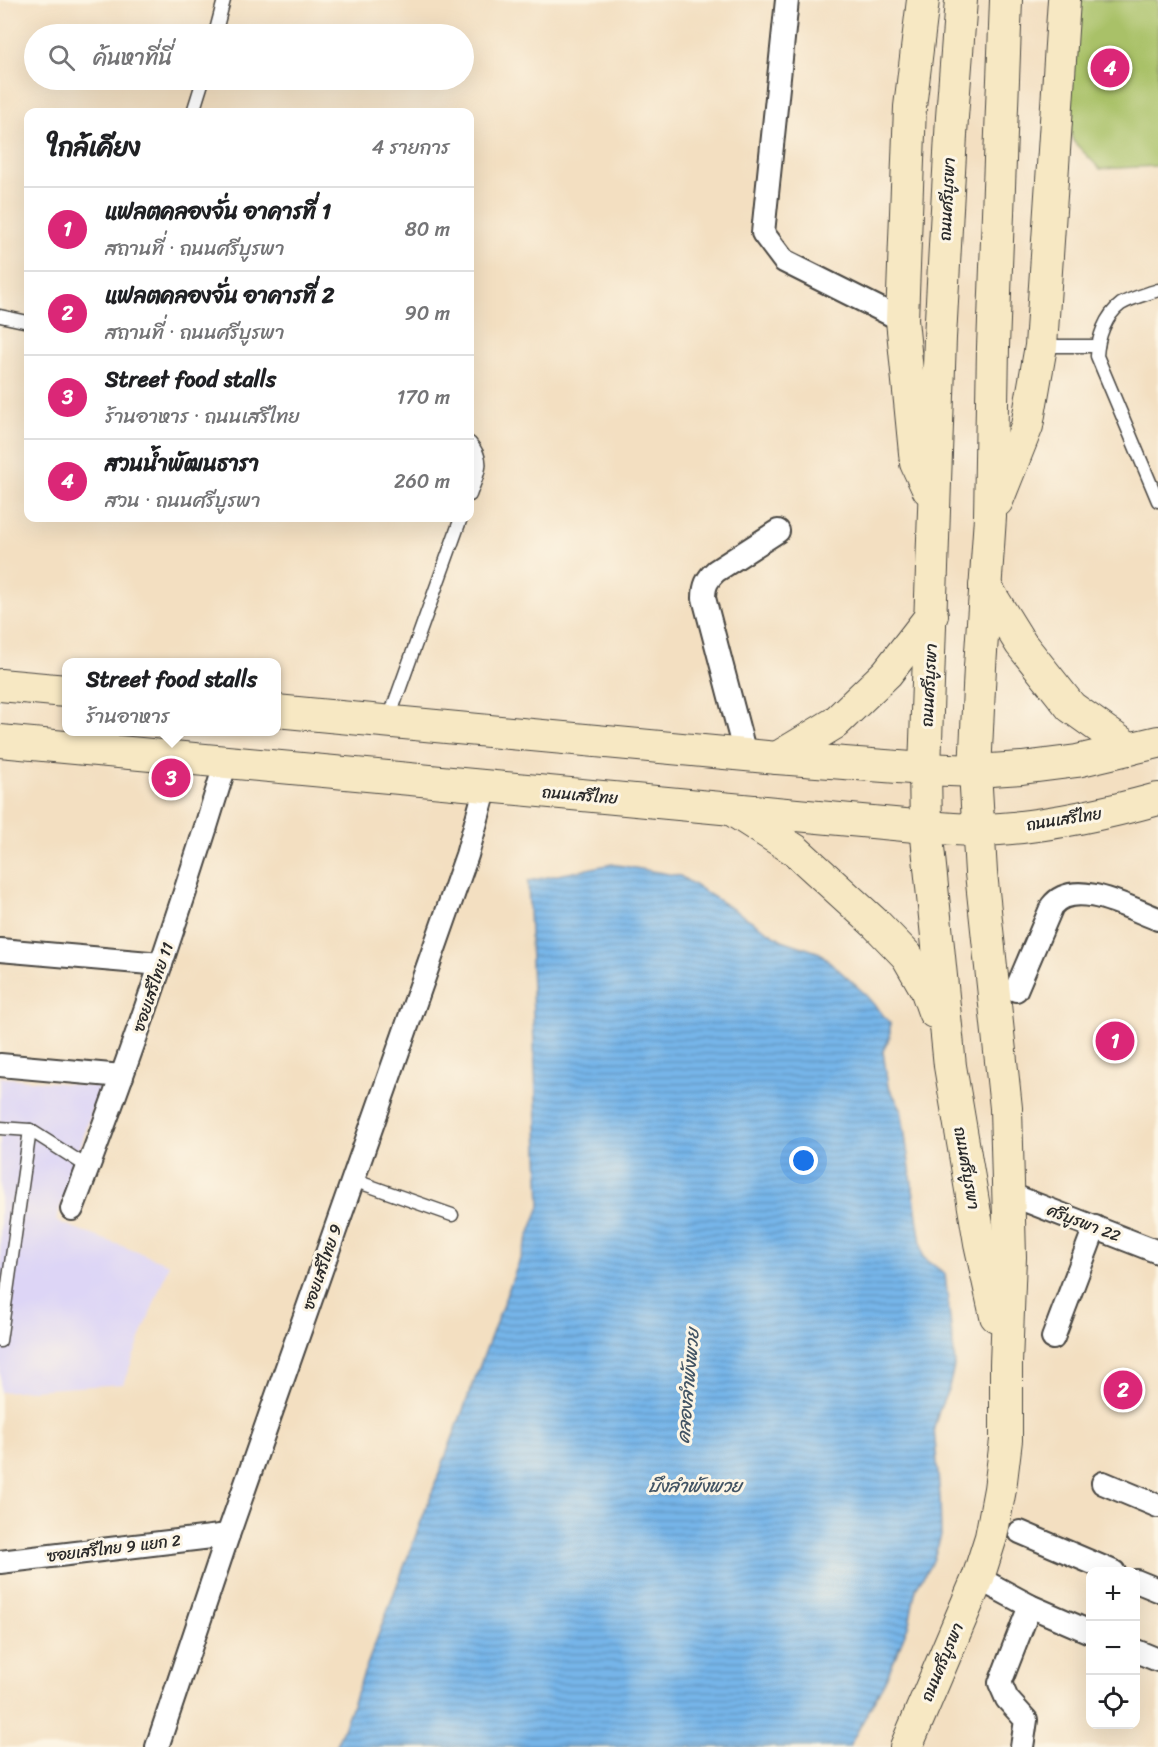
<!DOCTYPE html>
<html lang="th">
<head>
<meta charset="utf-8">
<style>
	:root { --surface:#fff; --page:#f2f2f2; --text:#202124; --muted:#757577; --line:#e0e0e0; --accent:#db2777 }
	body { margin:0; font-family:Sriracha,"Playpen Sans Thai",sans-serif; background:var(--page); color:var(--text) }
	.controls { position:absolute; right:18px; bottom:18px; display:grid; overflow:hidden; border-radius:12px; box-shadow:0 6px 24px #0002 }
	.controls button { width:54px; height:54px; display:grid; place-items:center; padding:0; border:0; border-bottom:2px solid var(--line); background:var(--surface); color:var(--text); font:30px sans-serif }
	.you { position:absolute; left:804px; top:1161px; width:21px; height:21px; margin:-15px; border:4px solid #fff; border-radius:50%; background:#1a73e8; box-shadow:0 0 0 9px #1a73e833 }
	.badge { display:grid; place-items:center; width:39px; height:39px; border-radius:50%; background:var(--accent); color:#fff; font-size:20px; font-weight:700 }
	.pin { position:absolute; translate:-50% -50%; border:3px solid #fff; box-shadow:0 2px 6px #0006 }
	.popup { position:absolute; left:62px; top:658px; width:219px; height:78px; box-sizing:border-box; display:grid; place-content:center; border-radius:12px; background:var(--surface); filter:drop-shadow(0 2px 4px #0005); font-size:20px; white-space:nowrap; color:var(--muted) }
	.popup b { font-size:22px; color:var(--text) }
	.popup::after { content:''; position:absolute; left:50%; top:100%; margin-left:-12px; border:12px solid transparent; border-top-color:var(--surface) }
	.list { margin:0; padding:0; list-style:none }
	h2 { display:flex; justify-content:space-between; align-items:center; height:78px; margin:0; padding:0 24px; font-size:26px }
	h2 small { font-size:20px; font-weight:400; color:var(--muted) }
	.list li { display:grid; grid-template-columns:39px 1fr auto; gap:18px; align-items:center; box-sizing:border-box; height:84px; padding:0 24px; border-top:2px solid var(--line) }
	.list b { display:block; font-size:22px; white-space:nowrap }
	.list p { margin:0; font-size:20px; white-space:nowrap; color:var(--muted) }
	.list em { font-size:20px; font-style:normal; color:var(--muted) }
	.icon { flex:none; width:33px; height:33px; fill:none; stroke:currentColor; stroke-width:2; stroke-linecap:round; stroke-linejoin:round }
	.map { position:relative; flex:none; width:1158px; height:1747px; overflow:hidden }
	.search { position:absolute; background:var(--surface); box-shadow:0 6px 24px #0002; left:24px; top:24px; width:450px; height:66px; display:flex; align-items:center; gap:15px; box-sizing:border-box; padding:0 21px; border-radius:33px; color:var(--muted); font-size:22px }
	.panel { position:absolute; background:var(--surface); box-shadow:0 6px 24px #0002; left:24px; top:108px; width:450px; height:414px; border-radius:12px }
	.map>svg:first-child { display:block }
	.built { fill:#ddd5f6 }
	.garden { fill:#a9c167; stroke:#6a7649; stroke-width:1.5 }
	.water { fill:url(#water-rules); stroke:#50708a; stroke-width:1.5 }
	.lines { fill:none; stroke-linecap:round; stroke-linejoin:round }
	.lane-casing { stroke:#494642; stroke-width:15 }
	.street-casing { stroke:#494642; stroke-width:26 }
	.secondary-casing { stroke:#494642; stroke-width:34 }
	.lane { stroke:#fff; stroke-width:12 }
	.street { stroke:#fff; stroke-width:22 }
	.secondary { stroke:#f7e8c3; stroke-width:32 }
	.labels { text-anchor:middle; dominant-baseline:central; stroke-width:6; stroke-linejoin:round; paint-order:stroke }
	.street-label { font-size:16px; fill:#2b2b2b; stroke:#fcf5e5 }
	.water-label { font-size:18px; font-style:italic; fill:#425464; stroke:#fcf5e5 }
</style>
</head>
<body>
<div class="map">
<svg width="1158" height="1747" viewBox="0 0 1158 1747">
	<defs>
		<pattern id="water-rules" width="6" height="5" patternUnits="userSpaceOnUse" patternTransform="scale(1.5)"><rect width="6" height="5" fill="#76b5e9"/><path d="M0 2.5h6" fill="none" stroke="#6193bd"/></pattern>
	</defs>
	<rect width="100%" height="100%" fill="#fcf5e5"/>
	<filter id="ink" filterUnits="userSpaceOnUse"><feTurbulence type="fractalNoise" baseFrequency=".0167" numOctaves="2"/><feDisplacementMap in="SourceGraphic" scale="12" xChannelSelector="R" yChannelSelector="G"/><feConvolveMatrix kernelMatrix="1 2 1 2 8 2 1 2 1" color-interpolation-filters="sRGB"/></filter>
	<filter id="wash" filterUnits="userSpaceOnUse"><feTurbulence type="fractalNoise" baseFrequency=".008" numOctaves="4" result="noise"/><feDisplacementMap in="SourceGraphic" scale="24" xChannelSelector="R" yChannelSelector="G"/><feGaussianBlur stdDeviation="1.35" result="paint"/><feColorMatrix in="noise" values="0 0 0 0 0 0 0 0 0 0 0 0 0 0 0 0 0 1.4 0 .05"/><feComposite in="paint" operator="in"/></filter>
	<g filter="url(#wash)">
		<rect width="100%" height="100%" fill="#f3dfc1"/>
		<polygon class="built" points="0,1077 100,1087 56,1221 169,1264 123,1384 0,1392"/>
		<polygon class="garden" points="1067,0 1158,0 1158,164 1156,166 1100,169 1073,141 1061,102"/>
		<polygon class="water" points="612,864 680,876 782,940 820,953 863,992 890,1023 890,1037 883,1051 888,1086 901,1108 923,1257 945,1274 955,1363 949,1387 939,1411 934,1428 940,1497 941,1536 933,1561 916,1588 909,1624 887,1677 849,1747 336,1747 540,1206 528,881"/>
	</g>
	<g filter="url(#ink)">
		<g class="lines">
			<g class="lane-casing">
				<g id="lane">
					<polyline points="215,34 224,0"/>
					<polyline points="193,112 203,80"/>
					<path d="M1158,290C1147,294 1131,298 1121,304C1105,316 1098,338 1097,356L1158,501"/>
					<polyline points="0,316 28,322"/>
					<polyline points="1042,346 1098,346"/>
					<path d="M470,443C487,462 477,474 470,495"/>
					<polyline points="388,721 461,518"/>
					<polyline points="0,1128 30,1130 88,1167"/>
					<polyline points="353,1180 452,1215"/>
					<polyline points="0,1341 30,1130"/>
				</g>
			</g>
			<g class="street-casing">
				<g id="street">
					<polyline points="787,0 763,233 784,261 902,320"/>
					<path d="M745,754L704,598C704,586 707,579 716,571L778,531"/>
					<polyline points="0,950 161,964"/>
					<path d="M1016,990L1052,906C1074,877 1131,909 1158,919"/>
					<polyline points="0,1065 122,1076"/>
					<polyline points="1009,1194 1158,1252"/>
					<path d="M72,1209C129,1062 180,913 226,762"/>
					<polyline points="1053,1338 1095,1227"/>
					<polyline points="1103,1483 1158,1506"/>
					<polyline points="1020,1532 1114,1572"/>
					<polyline points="0,1562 228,1535"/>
					<polyline points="978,1578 1030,1606 1090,1632"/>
					<polyline points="1136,1581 1158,1590"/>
					<polyline points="1136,1651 1158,1660"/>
					<polyline points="157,1747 228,1535 467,855 486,786"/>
					<polyline points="1022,1747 1026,1720 1007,1699 1000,1683 1030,1606"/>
				</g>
			</g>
			<g class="secondary-casing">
				<g id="secondary">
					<polyline points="923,0 910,107 902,320 916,463 928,489"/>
					<polyline points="961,0 952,117 940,338 925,769 926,827 950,1066 980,1243 996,1316"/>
					<polyline points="997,501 1027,426 1041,346 1064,0"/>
					<polyline points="985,586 1021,644 1071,707 1130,749"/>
					<polyline points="0,685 66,691"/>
					<polyline points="276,711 777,758 925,769 975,771 1022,768 1077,761 1158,742"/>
					<path d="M0,741L926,827C943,828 960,830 977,830C1037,829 1100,815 1158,799"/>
					<polyline points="777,758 835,723 887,673 932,615"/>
					<polyline points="734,811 795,850 877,925 907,956 926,989 934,1012"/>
					<polyline points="906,1747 978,1578 991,1537 1000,1489 1006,1440 1006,1364 1010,1257 1006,1108 981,873 975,771 980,667 990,517 993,347 1006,0"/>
				</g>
			</g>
			<use href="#lane" class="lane"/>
			<use href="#street" class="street"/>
			<use href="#secondary" class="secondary"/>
		</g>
	</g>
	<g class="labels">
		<g class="street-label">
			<text transform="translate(947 199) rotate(-87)">ถนนศรีบูรพา</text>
			<text transform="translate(929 685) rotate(-87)">ถนนศรีบูรพา</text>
			<text transform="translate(580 795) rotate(5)">ถนนเสรีไทย</text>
			<text transform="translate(1064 819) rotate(-9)">ถนนเสรีไทย</text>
			<text transform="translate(153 987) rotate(-71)">ซอยเสรีไทย 11</text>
			<text transform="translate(967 1168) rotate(80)">ถนนศรีบูรพา</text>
			<text transform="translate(1084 1223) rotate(21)">ศรีบูรพา 22</text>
			<text transform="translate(322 1267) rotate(-71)">ซอยเสรีไทย 9</text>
			<text transform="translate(114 1548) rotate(-7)">ซอยเสรีไทย 9 แยก 2</text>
			<text transform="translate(942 1662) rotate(-67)">ถนนศรีบูรพา</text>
		</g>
		<g class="water-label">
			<text transform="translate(688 1386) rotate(-85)">คลองลำพังพวย</text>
			<text x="695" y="1486">บึงลำพังพวย</text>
		</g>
	</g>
</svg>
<div class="controls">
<button>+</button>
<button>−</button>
<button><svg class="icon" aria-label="locate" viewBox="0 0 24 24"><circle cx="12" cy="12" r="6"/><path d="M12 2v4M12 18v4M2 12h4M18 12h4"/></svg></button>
</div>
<div class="you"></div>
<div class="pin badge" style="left:1115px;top:1041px">1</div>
<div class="pin badge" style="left:1123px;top:1390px">2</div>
<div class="pin badge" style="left:171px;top:778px">3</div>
<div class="popup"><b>Street food stalls</b>ร้านอาหาร</div>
<div class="pin badge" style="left:1110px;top:68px">4</div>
<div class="search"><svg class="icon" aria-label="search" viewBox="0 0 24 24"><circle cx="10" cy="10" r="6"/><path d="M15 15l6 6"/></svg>ค้นหาที่นี่</div>
<section class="panel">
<h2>ใกล้เคียง<small>4 รายการ</small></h2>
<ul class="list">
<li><span class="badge">1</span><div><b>แฟลตคลองจั่น อาคารที่ 1</b><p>สถานที่ · ถนนศรีบูรพา</p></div><em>80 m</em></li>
<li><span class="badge">2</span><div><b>แฟลตคลองจั่น อาคารที่ 2</b><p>สถานที่ · ถนนศรีบูรพา</p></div><em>90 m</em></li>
<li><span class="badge">3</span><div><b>Street food stalls</b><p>ร้านอาหาร · ถนนเสรีไทย</p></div><em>170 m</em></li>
<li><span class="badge">4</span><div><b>สวนน้ำพัฒนธารา</b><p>สวน · ถนนศรีบูรพา</p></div><em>260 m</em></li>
</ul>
</section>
</div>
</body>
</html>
